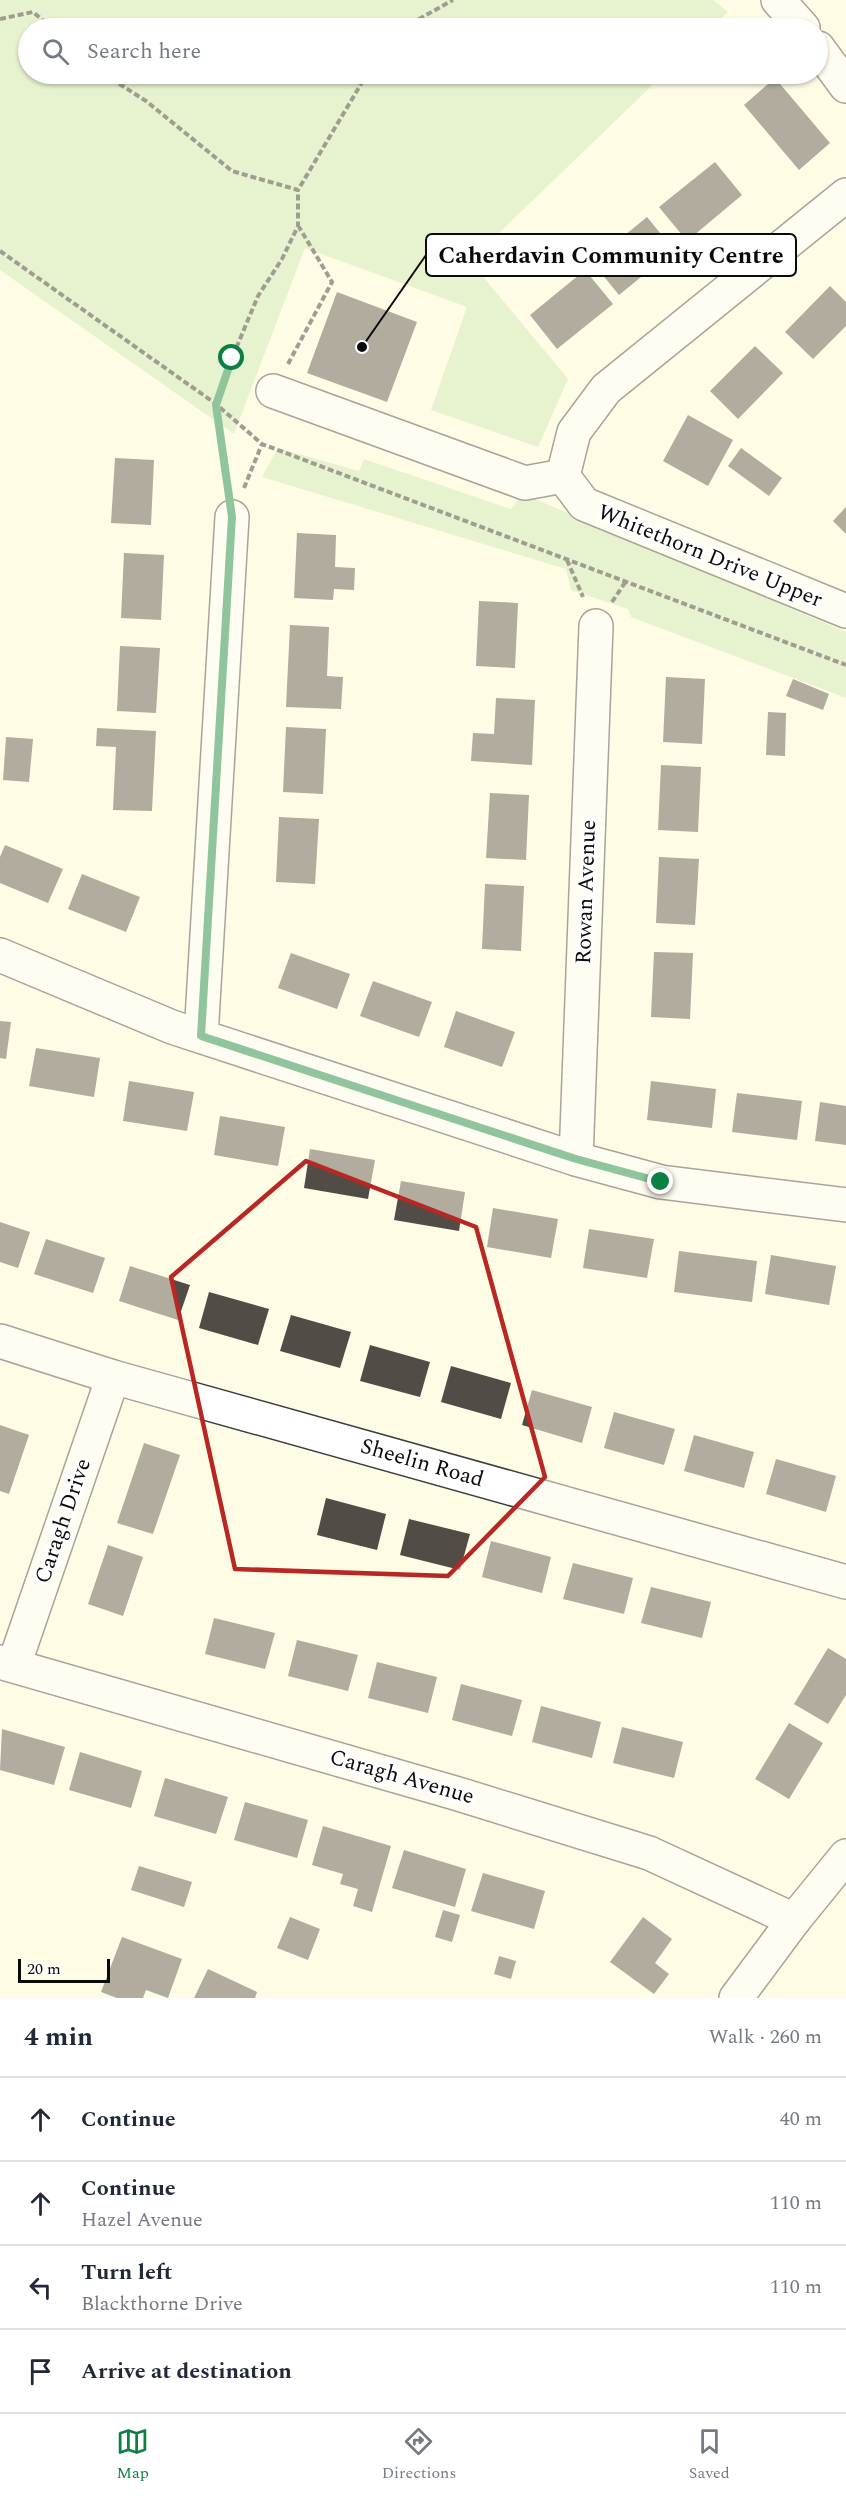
<!DOCTYPE html>
<html lang="en">
<head>
<meta charset="utf-8">
<style>
	:root { --surface:#fff; --page:#f6f6f7; --text:#1f2937; --muted:#747a83; --line:#e0e1e3; --accent:#0b8043 }
	body { margin:0; font-family:Spectral,serif; background:var(--page); color:var(--text) }
	.scale { position:absolute; left:18px; bottom:15px; width:92px; box-sizing:border-box; padding-left:6px; border:3px solid #0a0a0a; border-top:0; font-size:16px; line-height:21px; white-space:nowrap; color:#0a0a0a; -webkit-text-stroke:4px #fff; paint-order:stroke }
	.stop { position:absolute; width:18px; height:18px; margin:-14px; border:4px solid #0b8043; border-radius:50%; background:#fff }
	.stop.end { background:#0b8043; border-color:#fff; box-shadow:0 2px 6px #0008 }
	.list { margin:0; padding:0; list-style:none }
	h2 { display:flex; justify-content:space-between; align-items:center; height:78px; margin:0; padding:0 24px; font-size:26px }
	h2 small { font-size:20px; font-weight:400; color:var(--muted) }
	.list li { display:grid; grid-template-columns:39px 1fr auto; gap:18px; align-items:center; box-sizing:border-box; height:84px; padding:0 24px; border-top:2px solid var(--line) }
	.list b { display:block; font-size:22px; white-space:nowrap }
	.list p { margin:0; font-size:20px; white-space:nowrap; color:var(--muted) }
	.list em { font-size:20px; font-style:normal; color:var(--muted) }
	.icon { flex:none; width:33px; height:33px; fill:none; stroke:currentColor; stroke-width:2; stroke-linecap:round; stroke-linejoin:round }
	.map { position:relative; flex:none; width:846px; height:1998px; overflow:hidden }
	.search { position:absolute; background:var(--surface); box-shadow:0 2px 4px #0004; left:18px; right:18px; top:18px; height:66px; display:flex; align-items:center; gap:15px; box-sizing:border-box; padding:0 21px; border-radius:33px; color:var(--muted); font-size:22px }
	.sheet { height:414px; background:var(--surface) }
	nav { display:flex; justify-content:space-around; align-items:center; box-sizing:border-box; height:84px; border-top:2px solid var(--line); background:var(--surface); font-size:16px; color:var(--muted) }
	nav a { display:grid; justify-items:center; gap:3px }
	nav .on { color:var(--accent) }
	.map>svg:first-child { display:block }
	.green { fill:#cae8b1 }
	.building { fill:#524c46 }
	.lines { fill:none; stroke-linecap:round; stroke-linejoin:round }
	.minor-casing { stroke:#3d3d3d; stroke-width:36 }
	.path { stroke:#2c2c2c; stroke-width:4; stroke-dasharray:6 3; stroke-linecap:butt }
	.minor { stroke:#fff; stroke-width:33 }
	.route { stroke:#0b8043; stroke-width:8 }
	.marked { fill:none; stroke:#b82723; stroke-width:4.5; stroke-linejoin:round }
	.labels { text-anchor:middle; dominant-baseline:central; stroke-width:6; stroke-linejoin:round; paint-order:stroke }
	.street-label { font-size:22px; fill:#0a0a0a; stroke:#fff }
	.leader { fill:none; stroke:#0a0a0a; stroke-width:2 }
	.callout-dot { fill:#0a0a0a; stroke:#fff; stroke-width:2 }
	.callout { fill:#fff; stroke:#0a0a0a; stroke-width:2 }
	.callout-label { font-size:24px; text-anchor:middle; font-weight:bold; fill:#0a0a0a }
</style>
</head>
<body>
<div class="map">
<svg width="846" height="1998" viewBox="0 0 846 1998">
	<rect width="100%" height="100%" fill="#fffce6"/>
	<g class="green">
		<polygon points="0,0 713,0 728,12 711,28 28,28 28,74 664,74 470,261 568,379 538,447 431,410 467,307 305,248 234,434 0,270"/>
		<polygon points="278,448 359,471 364,459 511,509 523,494 846,632 846,698 631,617 628,609 571,590 566,569 262,477"/>
	</g>
	<g class="building">
		<polygon points="775,78 830,143 799,170 744,105"/>
		<polygon points="715,162 742,195 687,241 659,207"/>
		<polygon points="647,217 674,250 619,295 592,262"/>
		<polygon points="585,270 613,304 557,349 530,315"/>
		<polygon points="830,286 846,302 846,326 813,359 785,332"/>
		<polygon points="337,292 417,322 387,402 307,373"/>
		<polygon points="755,346 783,373 738,419 710,391"/>
		<polygon points="688,415 733,440 708,486 663,461"/>
		<polygon points="741,448 782,478 769,496 728,466"/>
		<polygon points="115,458 154,460 151,525 111,523"/>
		<polygon points="846,507 846,534 833,521"/>
		<polygon points="297,533 336,535 335,567 355,568 354,590 334,589 333,600 294,598"/>
		<polygon points="124,553 164,555 161,620 121,618"/>
		<polygon points="479,601 518,603 515,668 476,666"/>
		<polygon points="290,625 329,627 327,676 343,677 341,709 286,707"/>
		<polygon points="120,646 160,648 156,713 117,711"/>
		<polygon points="666,677 705,679 702,744 663,742"/>
		<polygon points="793,679 829,694 823,710 786,696"/>
		<polygon points="496,698 535,700 532,765 471,761 473,733 494,734"/>
		<polygon points="768,712 786,713 785,756 766,755"/>
		<polygon points="286,727 326,729 323,794 283,792"/>
		<polygon points="97,728 156,731 152,811 113,810 116,747 96,746"/>
		<polygon points="6,737 33,739 29,782 3,780"/>
		<polygon points="661,765 701,767 698,832 658,830"/>
		<polygon points="490,793 529,795 526,860 486,858"/>
		<polygon points="279,817 319,819 315,884 276,882"/>
		<polygon points="5,845 63,869 48,903 0,883 0,857"/>
		<polygon points="659,857 699,859 695,925 656,923"/>
		<polygon points="82,874 140,897 126,932 68,909"/>
		<polygon points="485,884 524,886 521,951 482,949"/>
		<polygon points="654,952 693,953 690,1019 651,1017"/>
		<polygon points="291,953 350,974 337,1009 278,988"/>
		<polygon points="373,981 432,1002 419,1037 360,1016"/>
		<polygon points="456,1011 515,1032 502,1067 444,1047"/>
		<polygon points="0,1021 11,1022 6,1059 0,1058"/>
		<polygon points="36,1048 100,1058 94,1097 29,1086"/>
		<polygon points="129,1081 194,1092 187,1131 123,1121"/>
		<polygon points="651,1081 716,1089 712,1128 647,1120"/>
		<polygon points="737,1093 802,1101 797,1140 732,1132"/>
		<polygon points="820,1102 846,1106 846,1145 815,1141"/>
		<polygon points="220,1116 285,1127 278,1166 214,1155"/>
		<polygon points="310,1149 375,1160 368,1199 304,1188"/>
		<polygon points="401,1181 465,1192 459,1231 394,1220"/>
		<polygon points="493,1208 558,1219 551,1258 487,1247"/>
		<polygon points="0,1222 30,1232 18,1268 0,1262"/>
		<polygon points="589,1229 654,1239 647,1278 583,1268"/>
		<polygon points="46,1239 105,1258 93,1293 34,1274"/>
		<polygon points="679,1251 757,1261 752,1302 674,1292"/>
		<polygon points="771,1255 836,1266 829,1305 765,1294"/>
		<polygon points="130,1266 190,1285 178,1320 119,1301"/>
		<polygon points="209,1292 269,1309 258,1345 199,1328"/>
		<polygon points="291,1315 351,1332 340,1368 280,1351"/>
		<polygon points="370,1345 430,1362 420,1397 360,1381"/>
		<polygon points="451,1366 511,1383 501,1419 441,1402"/>
		<polygon points="532,1390 592,1407 582,1443 522,1425"/>
		<polygon points="614,1412 675,1429 664,1465 604,1448"/>
		<polygon points="0,1425 29,1435 9,1494 0,1491"/>
		<polygon points="694,1435 754,1452 744,1488 684,1471"/>
		<polygon points="144,1443 180,1455 153,1534 117,1523"/>
		<polygon points="776,1459 836,1476 826,1512 766,1494"/>
		<polygon points="326,1498 386,1514 377,1550 317,1535"/>
		<polygon points="409,1519 470,1534 460,1570 400,1555"/>
		<polygon points="491,1541 551,1557 542,1593 482,1577"/>
		<polygon points="108,1545 143,1557 123,1616 88,1604"/>
		<polygon points="573,1563 633,1578 624,1614 563,1599"/>
		<polygon points="651,1587 711,1602 702,1638 641,1623"/>
		<polygon points="214,1618 275,1633 265,1669 205,1654"/>
		<polygon points="297,1640 358,1655 348,1691 288,1676"/>
		<polygon points="828,1648 846,1659 846,1695 828,1724 794,1704"/>
		<polygon points="377,1662 437,1677 428,1713 368,1698"/>
		<polygon points="461,1684 522,1700 512,1736 452,1720"/>
		<polygon points="541,1706 601,1722 592,1758 532,1742"/>
		<polygon points="789,1723 823,1743 789,1799 755,1779"/>
		<polygon points="622,1727 683,1742 674,1778 613,1763"/>
		<polygon points="2,1729 65,1747 54,1785 0,1770"/>
		<polygon points="80,1752 142,1771 131,1808 69,1790"/>
		<polygon points="165,1778 228,1797 216,1834 154,1816"/>
		<polygon points="245,1802 308,1820 297,1858 234,1840"/>
		<polygon points="323,1826 391,1846 372,1912 353,1906 358,1889 340,1884 343,1874 312,1865"/>
		<polygon points="404,1850 466,1869 455,1907 392,1888"/>
		<polygon points="139,1866 192,1882 184,1907 131,1890"/>
		<polygon points="483,1873 545,1891 534,1929 471,1911"/>
		<polygon points="443,1910 460,1915 452,1942 435,1937"/>
		<polygon points="290,1917 320,1929 308,1960 277,1948"/>
		<polygon points="643,1917 672,1939 655,1963 669,1974 654,1994 610,1962"/>
		<polygon points="122,1937 182,1959 168,1998 146,1990 143,1998 117,1998 101,1992"/>
		<polygon points="499,1956 516,1961 511,1979 494,1974"/>
		<polygon points="208,1969 257,1992 255,1998 194,1998"/>
	</g>
	<g class="lines">
		<g class="minor-casing">
			<g id="minor">
				<polyline points="778,0 803,28"/>
				<polyline points="818,48 846,86"/>
				<polyline points="846,195 606,389 574,432 563,476 584,504 846,611"/>
				<polyline points="273,391 525,483 563,476"/>
				<polyline points="0,955 172,1027 576,1159 661,1182 846,1205"/>
				<polyline points="201,1036 232,517"/>
				<polyline points="576,1159 596,626"/>
				<polyline points="0,1341 113,1377 846,1582"/>
				<polyline points="0,1662 455,1793 649,1853 794,1920"/>
				<polyline points="14,1665 113,1377"/>
				<polyline points="736,1998 794,1920 846,1856"/>
			</g>
		</g>
		<g class="path">
			<polyline points="0,19 33,12 52,28"/>
			<polyline points="403,28 453,0"/>
			<polyline points="104,74 146,101 232,171 298,190 367,74"/>
			<polyline points="0,251 216,404 262,444 846,665"/>
			<polyline points="288,364 332,282 299,227"/>
			<polyline points="228,487 216,404 232,358 258,296 282,259 298,226 298,190"/>
			<polyline points="244,488 262,444"/>
			<polyline points="567,560 583,597"/>
			<polyline points="612,602 626,581"/>
		</g>
		<use href="#minor" class="minor"/>
	</g>
	<g class="lines">
		<polyline class="route" points="232,358 216,405 232,517 201,1036 576,1159 661,1182"/>
	</g>
	<path d="M0 0H846V1998H0ZM306,1161L476,1227L545,1477L448,1576L235,1569L171,1277Z" fill="#fffce6" fill-opacity=".55" fill-rule="evenodd"/>
	<path class="marked" d="M306,1161L476,1227L545,1477L448,1576L235,1569L171,1277Z"/>
	<g class="labels">
		<g class="street-label">
			<text transform="translate(710 556) rotate(22)">Whitethorn Drive Upper</text>
			<text transform="translate(586 892) rotate(-88)">Rowan Avenue</text>
			<text transform="translate(422 1463) rotate(16)">Sheelin Road</text>
			<text transform="translate(63 1521) rotate(-71)">Caragh Drive</text>
			<text transform="translate(402 1777) rotate(16)">Caragh Avenue</text>
		</g>
	</g>
	<path class="leader" d="M362 347L426 255"/>
	<circle class="callout-dot" cx="362" cy="347" r="6"/>
	<rect class="callout" x="426" y="234" width="370" height="42" rx="6"/>
	<g class="callout-label">
		<text x="611" y="263">Caherdavin Community Centre</text>
	</g>
</svg>
<div class="scale">20 m</div>
<div class="stop" style="left:232px;top:358px"></div>
<div class="stop end" style="left:661px;top:1182px"></div>
<div class="search"><svg class="icon" aria-label="search" viewBox="0 0 24 24"><circle cx="10" cy="10" r="6"/><path d="M15 15l6 6"/></svg>Search here</div>
</div>
<section class="sheet">
<h2>4 min<small>Walk · 260 m</small></h2>
<ul class="list">
<li><svg class="icon" aria-label="ahead" viewBox="0 0 24 24"><path d="M12 20V5M6 11l6-6 6 6"/></svg><div><b>Continue</b></div><em>40 m</em></li>
<li><svg class="icon" aria-label="ahead" viewBox="0 0 24 24"><path d="M12 20V5M6 11l6-6 6 6"/></svg><div><b>Continue</b><p>Hazel Avenue</p></div><em>110 m</em></li>
<li><svg class="icon" aria-label="left" viewBox="0 0 24 24"><path d="M17 20v-9H6M10 6l-5 5 5 5"/></svg><div><b>Turn left</b><p>Blackthorne Drive</p></div><em>110 m</em></li>
<li><svg class="icon" aria-label="arrive" viewBox="0 0 24 24"><path d="M6 21V4h12l-3 4 3 4H6"/></svg><div><b>Arrive at destination</b></div></li>
</ul>
</section>
<nav>
<a class="on"><svg class="icon" aria-label="map" viewBox="0 0 24 24"><path d="M3 6l6-2 6 2 6-2v14l-6 2-6-2-6 2zM9 4v14M15 6v14"/></svg>Map</a>
<a><svg class="icon" aria-label="directions" viewBox="0 0 24 24"><path d="M12 3l9 9-9 9-9-9zM9 14v-3h6M13 9l2 2-2 2"/></svg>Directions</a>
<a><svg class="icon" aria-label="saved" viewBox="0 0 24 24"><path d="M7 4h10v16l-5-4-5 4z"/></svg>Saved</a>
</nav>
</body>
</html>
